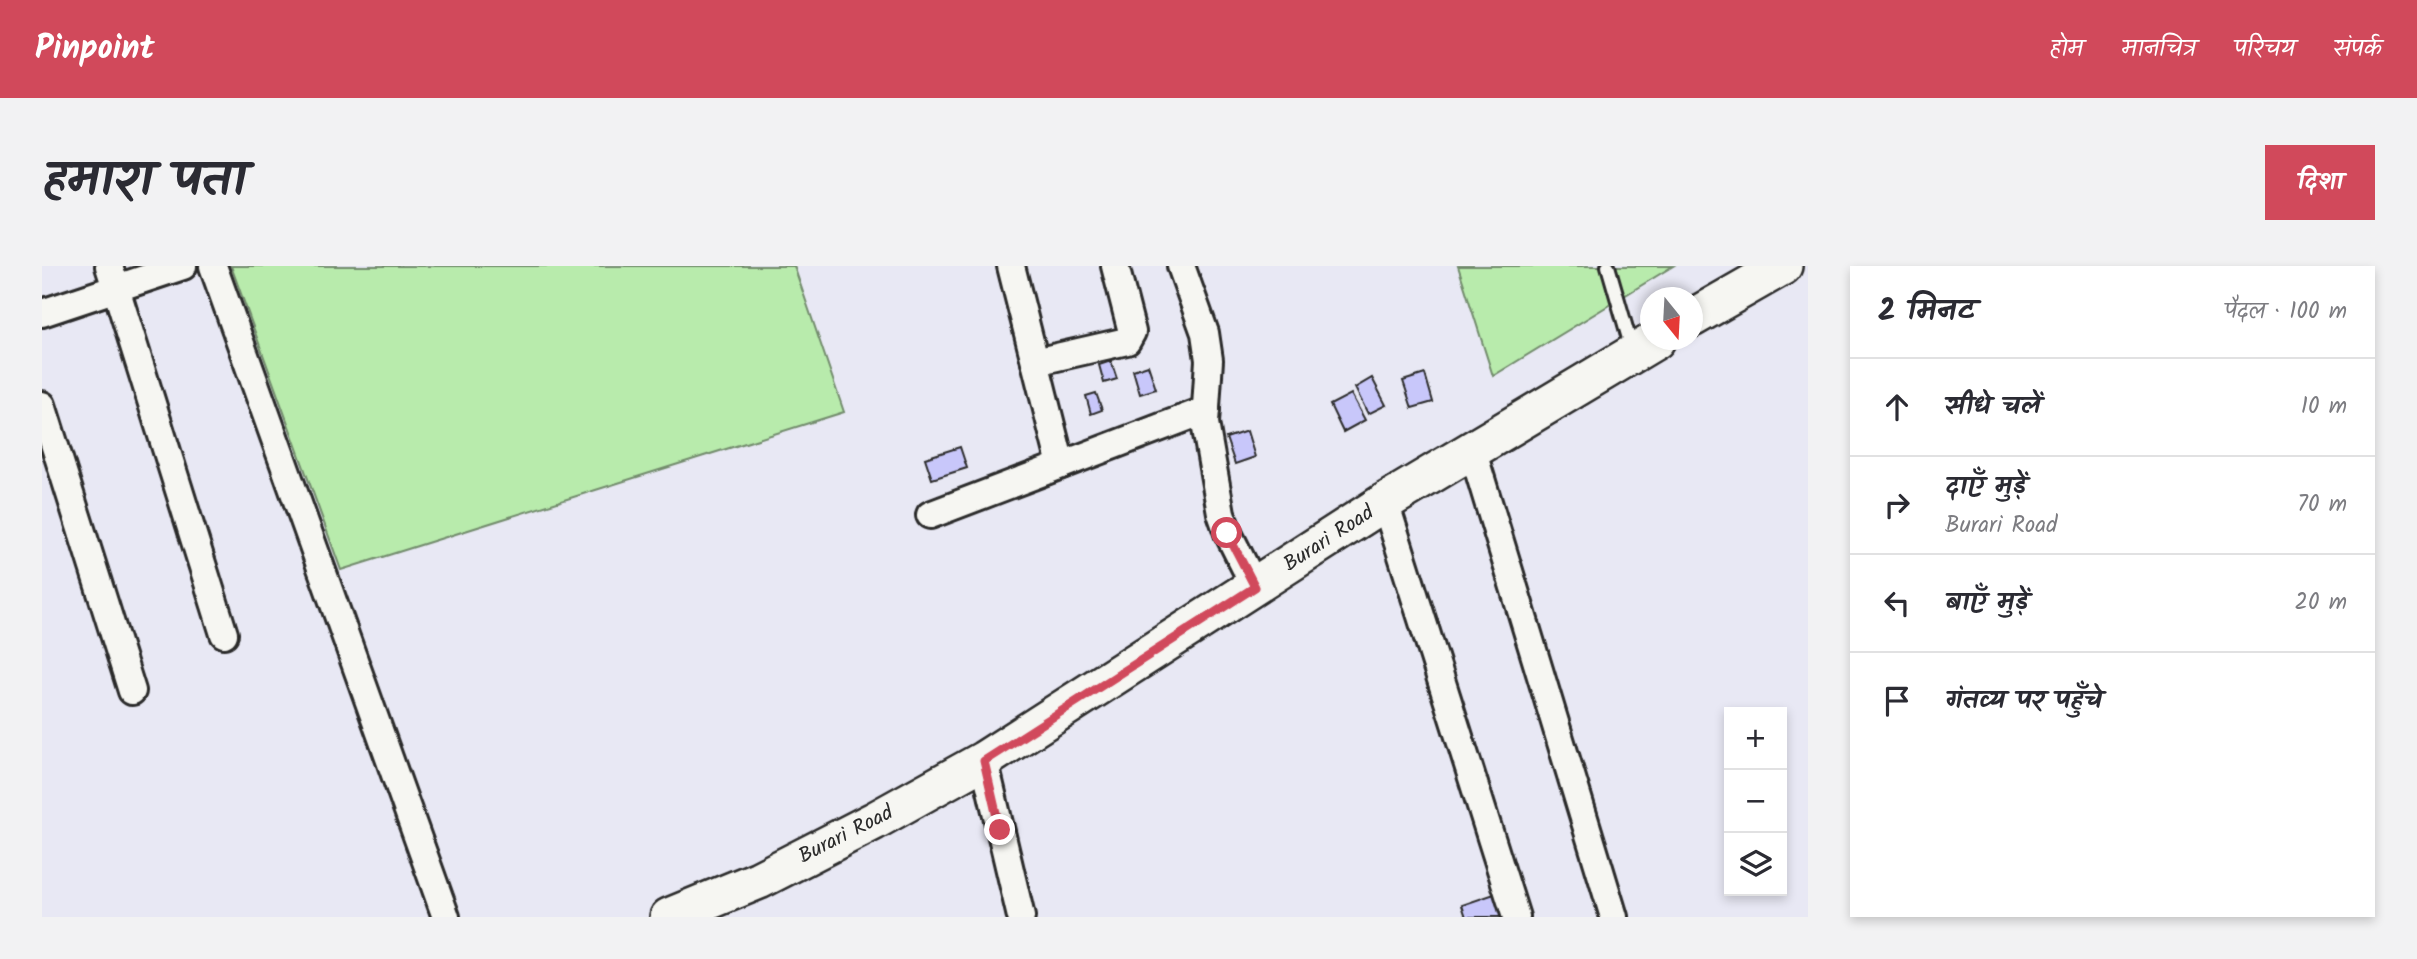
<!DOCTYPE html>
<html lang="hi">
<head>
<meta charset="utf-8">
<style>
	:root { --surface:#fff; --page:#f2f2f3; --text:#2b2b33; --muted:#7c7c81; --line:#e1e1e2; --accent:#d1495b }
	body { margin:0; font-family:Kalam,"Playpen Sans Deva",sans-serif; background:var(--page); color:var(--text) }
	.controls { position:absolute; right:21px; bottom:21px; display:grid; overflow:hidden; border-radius:0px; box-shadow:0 4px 10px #0003 }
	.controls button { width:63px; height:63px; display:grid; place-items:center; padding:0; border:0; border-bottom:2px solid var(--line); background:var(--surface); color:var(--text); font:35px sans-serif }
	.compass { position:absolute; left:1598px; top:21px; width:63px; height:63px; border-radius:50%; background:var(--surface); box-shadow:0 4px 10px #0003; rotate:162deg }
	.stop { position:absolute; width:21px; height:21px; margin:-16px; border:5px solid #d1495b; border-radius:50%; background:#fff }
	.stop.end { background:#d1495b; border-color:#fff; box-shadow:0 2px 7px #0008 }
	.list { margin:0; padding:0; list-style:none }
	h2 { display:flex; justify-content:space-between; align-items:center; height:91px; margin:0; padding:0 28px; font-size:30px }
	h2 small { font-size:23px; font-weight:400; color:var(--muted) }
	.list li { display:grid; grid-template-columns:46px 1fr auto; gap:21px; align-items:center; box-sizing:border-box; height:98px; padding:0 28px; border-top:2px solid var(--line) }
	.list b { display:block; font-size:26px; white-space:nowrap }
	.list p { margin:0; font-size:23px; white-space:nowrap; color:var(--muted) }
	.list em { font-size:23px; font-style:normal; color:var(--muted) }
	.icon { flex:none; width:38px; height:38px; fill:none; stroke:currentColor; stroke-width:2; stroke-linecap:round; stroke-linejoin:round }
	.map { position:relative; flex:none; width:1766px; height:651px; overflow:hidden; border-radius:0px }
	header { display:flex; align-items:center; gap:42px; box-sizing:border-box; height:98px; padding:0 35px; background:var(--accent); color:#fff }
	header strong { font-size:33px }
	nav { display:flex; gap:38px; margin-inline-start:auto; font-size:24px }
	.intro { display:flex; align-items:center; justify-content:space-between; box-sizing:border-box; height:168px; padding:0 42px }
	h1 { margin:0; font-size:49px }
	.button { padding:18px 32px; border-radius:0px; background:var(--accent); color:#fff; font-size:24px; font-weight:700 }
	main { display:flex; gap:42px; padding:0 42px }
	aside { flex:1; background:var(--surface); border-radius:0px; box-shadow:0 4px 10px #0003 }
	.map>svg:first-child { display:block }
	.green { fill:#b8ebac; stroke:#728b6c; stroke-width:2 }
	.building { fill:#c8c7fa; stroke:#2b2b2b; stroke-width:2 }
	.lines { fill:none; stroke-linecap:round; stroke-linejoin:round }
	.service-casing { stroke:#2b2b2b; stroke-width:18 }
	.minor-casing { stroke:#2b2b2b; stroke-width:32 }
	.secondary-casing { stroke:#2b2b2b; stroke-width:42 }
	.service { stroke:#f6f6f2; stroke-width:12 }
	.minor { stroke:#f6f6f2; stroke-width:26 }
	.secondary { stroke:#f6f6f2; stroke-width:37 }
	.route { stroke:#d1495b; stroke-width:9 }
	.labels { text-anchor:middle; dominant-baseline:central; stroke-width:5; stroke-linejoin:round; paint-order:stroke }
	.street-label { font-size:21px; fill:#2b2b2b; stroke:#f6f6f2 }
</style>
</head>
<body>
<header>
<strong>Pinpoint</strong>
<nav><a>होम</a><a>मानचित्र</a><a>परिचय</a><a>संपर्क</a></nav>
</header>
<div class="intro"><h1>हमारा पता</h1><a class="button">दिशा</a></div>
<main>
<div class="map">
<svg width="1766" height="651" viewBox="0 0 1766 651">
	<rect width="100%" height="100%" fill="#e8e8f4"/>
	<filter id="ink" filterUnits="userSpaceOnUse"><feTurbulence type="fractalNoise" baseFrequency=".0143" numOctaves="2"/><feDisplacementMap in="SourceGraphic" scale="14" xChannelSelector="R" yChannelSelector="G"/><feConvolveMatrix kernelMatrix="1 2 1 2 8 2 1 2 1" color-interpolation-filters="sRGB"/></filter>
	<g filter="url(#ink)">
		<g class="green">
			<polygon points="189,0 752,0 802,146 299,304"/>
			<polygon points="1416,0 1631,0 1451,110"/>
		</g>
		<g class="building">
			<polygon points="1069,95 1075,113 1062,117 1057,99"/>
			<polygon points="1106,99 1114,123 1098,128 1091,104"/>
			<polygon points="1383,108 1391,136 1370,142 1361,115"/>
			<polygon points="1330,112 1344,139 1326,148 1313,122"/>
			<polygon points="1054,127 1060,144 1049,148 1044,130"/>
			<polygon points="1309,128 1323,154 1301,166 1288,139"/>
			<polygon points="1205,165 1213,191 1193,198 1184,172"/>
			<polygon points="918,181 925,202 890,213 883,192"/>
			<polygon points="1458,626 1466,651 1424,651 1420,639"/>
		</g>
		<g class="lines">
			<g class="service-casing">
				<polyline id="service" points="1566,0 1590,83"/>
			</g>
			<g class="minor-casing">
				<g id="minor">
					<polyline points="67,0 182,368"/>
					<polyline points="171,0 404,651"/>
					<polyline points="969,0 1019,199"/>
					<polyline points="1139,0 1163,67 1167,94 1163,157 1179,247 1186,267 1213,321"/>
					<polyline points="0,47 141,0"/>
					<polyline points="993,96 1085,75 1090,66 1073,0"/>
					<polyline points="0,139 90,425"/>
					<polyline points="1430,183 1572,651"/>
					<polyline points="1343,236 1474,651"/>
					<polyline points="888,249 1164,144"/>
					<polyline points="942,494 979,651"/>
				</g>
			</g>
			<g class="secondary-casing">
				<g id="secondary">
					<polyline points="1650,52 1741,0"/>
					<polyline points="627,651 717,614 832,555 942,494 1343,236 1614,74"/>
				</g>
			</g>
			<use href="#service" class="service"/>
			<use href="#minor" class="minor"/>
			<use href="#secondary" class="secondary"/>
		</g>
	</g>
	<g class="lines" filter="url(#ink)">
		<polyline class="route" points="958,564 942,495 1213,321 1185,267"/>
	</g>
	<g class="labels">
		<g class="street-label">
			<text transform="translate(1287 273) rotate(-33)">Burari Road</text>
			<text transform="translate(804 569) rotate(-27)">Burari Road</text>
		</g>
	</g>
</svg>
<div class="controls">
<button>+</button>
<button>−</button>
<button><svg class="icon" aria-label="layers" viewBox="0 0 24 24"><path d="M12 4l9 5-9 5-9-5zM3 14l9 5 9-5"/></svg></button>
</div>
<svg class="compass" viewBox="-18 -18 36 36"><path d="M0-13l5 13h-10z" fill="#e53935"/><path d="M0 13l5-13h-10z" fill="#7c7c81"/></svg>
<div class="stop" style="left:1185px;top:267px"></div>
<div class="stop end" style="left:958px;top:564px"></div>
</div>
<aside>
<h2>2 मिनट<small>पैदल · 100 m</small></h2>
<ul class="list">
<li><svg class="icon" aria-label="ahead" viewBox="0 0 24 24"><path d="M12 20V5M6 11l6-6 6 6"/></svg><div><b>सीधे चलें</b></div><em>10 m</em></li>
<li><svg class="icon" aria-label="right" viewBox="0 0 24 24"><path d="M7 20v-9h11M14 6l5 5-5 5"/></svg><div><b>दाएँ मुड़ें</b><p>Burari Road</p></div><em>70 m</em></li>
<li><svg class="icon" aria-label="left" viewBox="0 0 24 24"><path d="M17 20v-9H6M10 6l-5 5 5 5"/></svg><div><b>बाएँ मुड़ें</b></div><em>20 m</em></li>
<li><svg class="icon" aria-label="arrive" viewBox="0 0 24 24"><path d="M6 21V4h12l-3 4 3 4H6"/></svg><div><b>गंतव्य पर पहुँचे</b></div></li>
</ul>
</aside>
</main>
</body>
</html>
